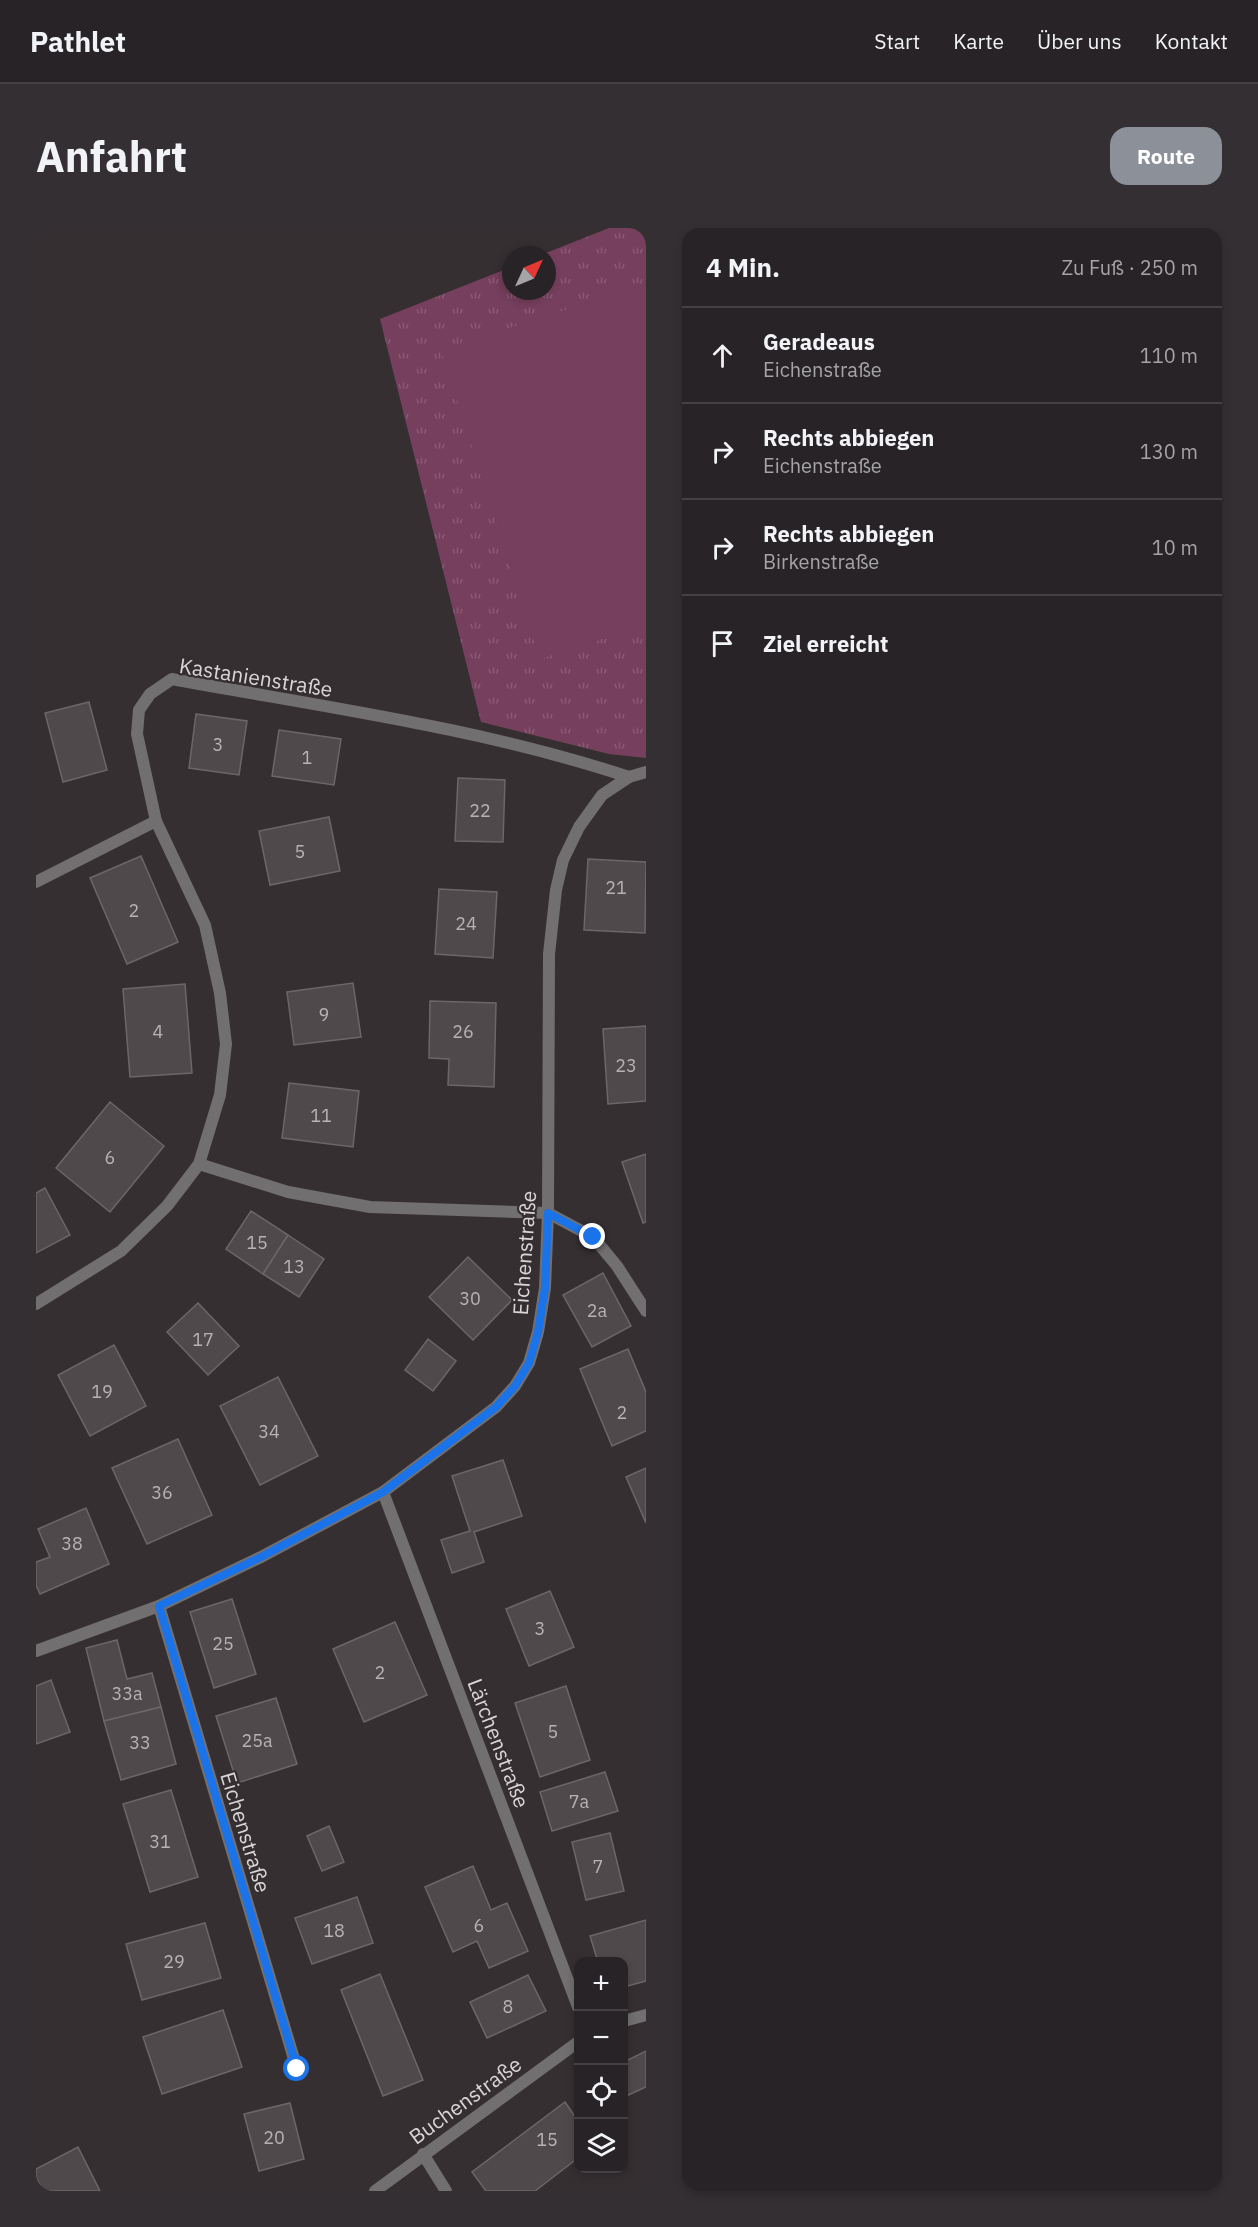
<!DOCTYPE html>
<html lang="de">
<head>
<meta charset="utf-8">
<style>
	:root { --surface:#282326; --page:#342f32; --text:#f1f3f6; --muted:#a5a4a7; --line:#444043; --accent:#8c9099 }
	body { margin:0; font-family:"IBM Plex Sans",sans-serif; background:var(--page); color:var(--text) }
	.controls { position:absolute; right:18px; bottom:18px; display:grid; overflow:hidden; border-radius:12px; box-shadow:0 3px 9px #0003 }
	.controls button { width:54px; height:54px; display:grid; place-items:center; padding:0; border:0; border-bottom:2px solid var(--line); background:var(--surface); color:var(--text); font:30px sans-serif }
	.compass { position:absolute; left:466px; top:18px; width:54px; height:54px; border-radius:50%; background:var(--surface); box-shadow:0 3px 9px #0003; rotate:46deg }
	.stop { position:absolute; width:18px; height:18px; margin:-14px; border:4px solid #1a73e8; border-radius:50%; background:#fff }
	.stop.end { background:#1a73e8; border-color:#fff; box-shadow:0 2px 6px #0008 }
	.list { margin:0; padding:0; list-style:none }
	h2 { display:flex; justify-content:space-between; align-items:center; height:78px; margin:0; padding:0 24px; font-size:26px }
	h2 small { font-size:20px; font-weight:400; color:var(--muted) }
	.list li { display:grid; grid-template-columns:39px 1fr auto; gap:18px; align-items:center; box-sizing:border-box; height:96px; padding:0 24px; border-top:2px solid var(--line) }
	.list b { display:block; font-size:22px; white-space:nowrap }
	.list p { margin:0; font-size:20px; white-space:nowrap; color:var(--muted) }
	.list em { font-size:20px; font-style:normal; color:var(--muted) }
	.icon { flex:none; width:33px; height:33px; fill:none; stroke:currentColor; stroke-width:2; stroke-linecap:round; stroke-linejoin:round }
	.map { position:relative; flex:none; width:610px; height:1963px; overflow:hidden; border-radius:18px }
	header { display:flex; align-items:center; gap:36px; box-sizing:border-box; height:84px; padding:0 30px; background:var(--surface); border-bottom:2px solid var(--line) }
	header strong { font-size:28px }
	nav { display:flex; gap:33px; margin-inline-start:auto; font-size:21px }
	.intro { display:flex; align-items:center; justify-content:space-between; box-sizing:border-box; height:144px; padding:0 36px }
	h1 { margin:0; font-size:42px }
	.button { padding:15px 27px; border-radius:18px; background:var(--accent); color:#fff; font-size:21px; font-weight:700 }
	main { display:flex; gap:36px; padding:0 36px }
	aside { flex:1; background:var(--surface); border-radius:18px; box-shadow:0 3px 9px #0003 }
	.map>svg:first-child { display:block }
	.grass { fill:url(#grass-tufts) }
	.garden { fill:#763f5d }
	.building { fill:#4f494b; stroke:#6c6669; stroke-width:1.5 }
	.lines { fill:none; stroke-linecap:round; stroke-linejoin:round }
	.lane { stroke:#726f70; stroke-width:12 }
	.street { stroke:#726f70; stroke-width:12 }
	.route { stroke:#1a73e8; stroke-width:8 }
	.labels { text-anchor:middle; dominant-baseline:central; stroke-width:4.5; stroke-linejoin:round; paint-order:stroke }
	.number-label { font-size:18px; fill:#b7b3b4 }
	.street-label { font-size:21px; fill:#dad6d7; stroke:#352f32 }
</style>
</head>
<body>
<header>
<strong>Pathlet</strong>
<nav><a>Start</a><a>Karte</a><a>Über uns</a><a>Kontakt</a></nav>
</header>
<div class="intro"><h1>Anfahrt</h1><a class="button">Route</a></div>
<main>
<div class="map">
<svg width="610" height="1963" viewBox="0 0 610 1963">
	<defs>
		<pattern id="grass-tufts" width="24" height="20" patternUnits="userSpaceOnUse" patternTransform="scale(1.5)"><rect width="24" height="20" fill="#763f5d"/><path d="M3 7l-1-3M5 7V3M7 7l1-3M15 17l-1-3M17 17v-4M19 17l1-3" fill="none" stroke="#895a74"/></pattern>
	</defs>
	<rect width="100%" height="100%" fill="#352f32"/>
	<polygon class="grass" points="573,0 610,0 610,530 573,526 445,494 344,91 475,39 475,63 511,63 511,27 505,27"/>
	<polygon class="garden" points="610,56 610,397 504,431 405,122"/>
	<g class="building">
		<polygon points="53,474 71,542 27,554 9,485"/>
		<polygon points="160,486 211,493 203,547 153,540"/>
		<polygon points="243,502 305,511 298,557 236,548"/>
		<polygon points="422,550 469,552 467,614 419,613"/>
		<polygon points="293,589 304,643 234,657 223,603"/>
		<polygon points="105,628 142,714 91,736 54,650"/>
		<polygon points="552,631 610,634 609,705 548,702"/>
		<polygon points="403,661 461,664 457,730 399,726"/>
		<polygon points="317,755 325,809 258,817 251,764"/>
		<polygon points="149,756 156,845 94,849 87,761"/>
		<polygon points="394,773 460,775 458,859 412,857 413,831 393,830"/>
		<polygon points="610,798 610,873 572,876 567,801"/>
		<polygon points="253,855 323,863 317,919 246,910"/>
		<polygon points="74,874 128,918 74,984 20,940"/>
		<polygon points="610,926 610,994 607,995 586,934"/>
		<polygon points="9,960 34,1007 0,1025 0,965"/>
		<polygon points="215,983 252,1007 227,1046 190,1021"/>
		<polygon points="252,1007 288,1031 263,1069 227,1046"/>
		<polygon points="432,1029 476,1072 437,1112 393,1069"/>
		<polygon points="567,1045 595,1098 556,1119 527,1067"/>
		<polygon points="162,1075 203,1118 172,1147 131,1104"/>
		<polygon points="392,1111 420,1133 397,1163 369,1142"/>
		<polygon points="78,1117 110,1178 54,1208 22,1147"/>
		<polygon points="592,1121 610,1164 610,1203 576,1218 544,1141"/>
		<polygon points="242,1149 282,1228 224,1257 184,1178"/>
		<polygon points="142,1211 176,1287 111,1316 76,1240"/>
		<polygon points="467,1232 486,1288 438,1304 448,1334 416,1345 405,1312 434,1303 416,1248"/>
		<polygon points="610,1240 610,1295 590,1249"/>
		<polygon points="50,1280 73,1336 4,1366 0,1357 0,1334 14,1329 2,1301"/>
		<polygon points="514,1363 538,1419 493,1438 470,1381"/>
		<polygon points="196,1371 220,1446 178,1460 154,1384"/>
		<polygon points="359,1394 391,1467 328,1494 297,1421"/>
		<polygon points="81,1412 91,1451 116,1445 125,1479 68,1493 50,1420"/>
		<polygon points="15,1452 34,1504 0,1516 0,1458"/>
		<polygon points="530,1458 554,1532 504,1549 479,1475"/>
		<polygon points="240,1470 261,1536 201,1555 180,1488"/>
		<polygon points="125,1479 140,1536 85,1552 68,1493"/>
		<polygon points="569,1544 582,1583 516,1603 504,1564"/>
		<polygon points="135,1562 162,1649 114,1664 87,1576"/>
		<polygon points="293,1598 308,1634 286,1643 271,1608"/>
		<polygon points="574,1605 588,1663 550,1672 536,1614"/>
		<polygon points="437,1638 455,1682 471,1675 492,1723 453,1740 441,1713 417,1724 389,1659"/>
		<polygon points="321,1669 337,1715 276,1736 259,1690"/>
		<polygon points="610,1692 610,1753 588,1759 588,1734 562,1734 554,1708"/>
		<polygon points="169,1695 185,1750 106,1772 90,1716"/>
		<polygon points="344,1746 387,1852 347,1868 305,1762"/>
		<polygon points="492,1747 510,1783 451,1810 434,1774"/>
		<polygon points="187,1782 206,1839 126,1866 107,1809"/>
		<polygon points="610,1823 610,1859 588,1869 588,1834"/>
		<polygon points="529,1874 542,1893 542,1930 499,1963 450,1963 436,1944"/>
		<polygon points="254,1875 268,1931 223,1943 208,1886"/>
		<polygon points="42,1919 64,1963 7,1963 0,1949 0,1941"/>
	</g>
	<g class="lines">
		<polyline class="lane" points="387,1926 410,1963"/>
		<g class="street">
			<polyline points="0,654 120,593"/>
			<polyline points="163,936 252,964 334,979 512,985 557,1009 581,1038 610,1083"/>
			<path d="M0,1076L85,1023L131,978L163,936L184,867L190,816L184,765L169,697L120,593L101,506L103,482L114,466L136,451C288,479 445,500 593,549"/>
			<polyline points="347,1264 542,1779"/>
			<polyline points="123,1378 261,1841"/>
			<polyline points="0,1423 123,1378 225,1329 347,1264 460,1179 479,1158 493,1135 502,1104 509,1060 512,985 513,726 520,662 527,632 543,599 566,567 593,549 610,544"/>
			<polyline points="588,1793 610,1787"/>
			<polyline points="339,1963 542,1814"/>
		</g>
	</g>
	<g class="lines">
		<polyline class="route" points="261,1841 123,1378 225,1329 347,1264 460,1179 479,1158 493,1135 502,1104 509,1060 512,985 557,1009"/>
	</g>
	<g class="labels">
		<g class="number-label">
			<text x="182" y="516">3</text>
			<text x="271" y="529">1</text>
			<text x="444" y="582">22</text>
			<text x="264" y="623">5</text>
			<text x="580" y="659">21</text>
			<text x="98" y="682">2</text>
			<text x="430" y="695">24</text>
			<text x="288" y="786">9</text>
			<text x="122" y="803">4</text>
			<text x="427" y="803">26</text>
			<text x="590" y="837">23</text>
			<text x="285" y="887">11</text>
			<text x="74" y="929">6</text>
			<text x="221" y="1014">15</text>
			<text x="258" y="1038">13</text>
			<text x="434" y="1070">30</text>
			<text x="561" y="1082">2a</text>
			<text x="167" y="1111">17</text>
			<text x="66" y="1163">19</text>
			<text x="586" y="1184">2</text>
			<text x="233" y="1203">34</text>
			<text x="126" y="1264">36</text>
			<text x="36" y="1315">38</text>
			<text x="504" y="1400">3</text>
			<text x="187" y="1415">25</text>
			<text x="344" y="1444">2</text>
			<text x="91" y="1465">33a</text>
			<text x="517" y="1503">5</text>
			<text x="221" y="1512">25a</text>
			<text x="104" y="1514">33</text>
			<text x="543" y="1573">7a</text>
			<text x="124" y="1613">31</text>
			<text x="562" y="1638">7</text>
			<text x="443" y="1697">6</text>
			<text x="298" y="1702">18</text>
			<text x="138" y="1733">29</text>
			<text x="472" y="1778">8</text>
			<text x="238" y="1909">20</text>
			<text x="511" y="1911">15</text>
		</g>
		<g class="street-label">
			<text transform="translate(220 449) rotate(9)">Kastanienstraße</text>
			<text transform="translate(488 1025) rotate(-86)">Eichenstraße</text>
			<text transform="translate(463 1515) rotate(69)">Lärchenstraße</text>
			<text transform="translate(210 1604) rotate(73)">Eichenstraße</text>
			<text transform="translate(429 1872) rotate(-36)">Buchenstraße</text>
		</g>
	</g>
</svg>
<div class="controls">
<button>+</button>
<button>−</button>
<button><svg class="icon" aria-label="locate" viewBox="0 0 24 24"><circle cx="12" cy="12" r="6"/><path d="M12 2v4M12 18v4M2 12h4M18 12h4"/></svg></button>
<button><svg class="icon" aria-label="layers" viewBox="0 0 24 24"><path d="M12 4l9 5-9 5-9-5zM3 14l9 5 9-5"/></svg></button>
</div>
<svg class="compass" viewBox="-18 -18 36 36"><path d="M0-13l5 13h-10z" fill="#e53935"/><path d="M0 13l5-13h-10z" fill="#a5a4a7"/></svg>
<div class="stop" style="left:261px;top:1841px"></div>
<div class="stop end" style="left:557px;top:1009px"></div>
</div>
<aside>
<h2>4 Min.<small>Zu Fuß · 250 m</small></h2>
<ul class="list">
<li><svg class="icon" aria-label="ahead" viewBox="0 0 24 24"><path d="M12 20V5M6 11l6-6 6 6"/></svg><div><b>Geradeaus</b><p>Eichenstraße</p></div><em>110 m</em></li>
<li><svg class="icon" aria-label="right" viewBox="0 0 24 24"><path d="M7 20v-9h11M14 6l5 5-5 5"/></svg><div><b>Rechts abbiegen</b><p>Eichenstraße</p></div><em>130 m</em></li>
<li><svg class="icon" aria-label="right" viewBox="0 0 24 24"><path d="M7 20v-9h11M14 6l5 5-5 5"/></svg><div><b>Rechts abbiegen</b><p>Birkenstraße</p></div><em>10 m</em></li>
<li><svg class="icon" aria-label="arrive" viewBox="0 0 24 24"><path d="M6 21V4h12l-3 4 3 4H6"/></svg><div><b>Ziel erreicht</b></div></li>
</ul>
</aside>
</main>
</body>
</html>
